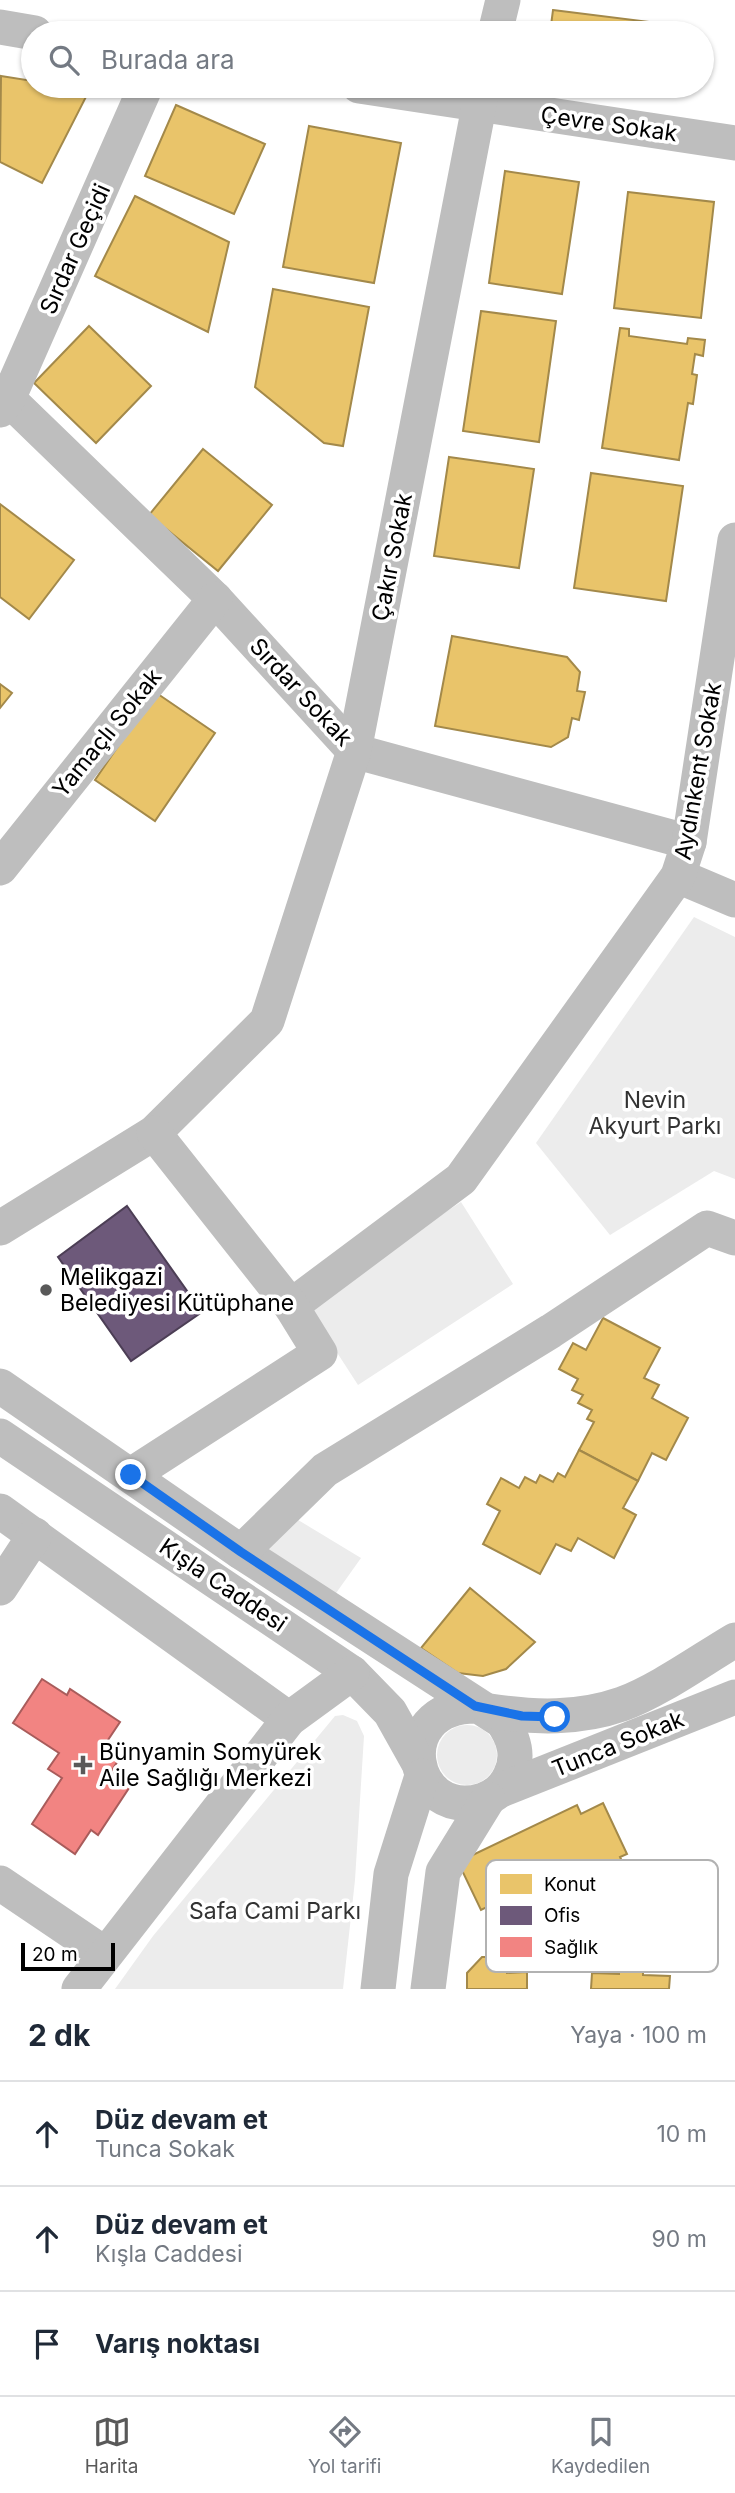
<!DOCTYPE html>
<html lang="tr">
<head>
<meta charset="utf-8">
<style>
	:root { --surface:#fff; --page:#f6f6f7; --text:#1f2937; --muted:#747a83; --line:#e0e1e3; --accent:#595959 }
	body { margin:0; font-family:Inter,sans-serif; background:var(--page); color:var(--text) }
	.scale { position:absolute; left:21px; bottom:18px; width:94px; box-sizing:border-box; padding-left:7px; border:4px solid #000; border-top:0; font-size:19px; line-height:24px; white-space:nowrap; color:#000; -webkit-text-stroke:5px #fff; paint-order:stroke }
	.stop { position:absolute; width:21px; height:21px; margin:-16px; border:5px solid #1a73e8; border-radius:50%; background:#fff }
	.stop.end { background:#1a73e8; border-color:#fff; box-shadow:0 2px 7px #0008 }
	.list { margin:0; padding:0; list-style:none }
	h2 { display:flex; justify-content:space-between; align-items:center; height:91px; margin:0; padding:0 28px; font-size:30px }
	h2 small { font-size:23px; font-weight:400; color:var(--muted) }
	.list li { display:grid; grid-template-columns:46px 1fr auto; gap:21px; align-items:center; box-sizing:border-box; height:105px; padding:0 28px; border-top:2px solid var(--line) }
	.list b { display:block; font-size:26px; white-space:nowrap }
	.list p { margin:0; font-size:23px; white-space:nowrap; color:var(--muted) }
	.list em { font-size:23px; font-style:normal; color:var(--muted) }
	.icon { flex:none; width:38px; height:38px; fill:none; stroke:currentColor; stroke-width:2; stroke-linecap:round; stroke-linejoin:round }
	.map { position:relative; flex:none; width:735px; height:1989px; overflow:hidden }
	.search { position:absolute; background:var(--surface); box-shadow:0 2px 5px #0004; left:21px; right:21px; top:21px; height:77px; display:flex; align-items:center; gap:18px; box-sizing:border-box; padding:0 24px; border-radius:38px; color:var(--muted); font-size:26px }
	.sheet { height:406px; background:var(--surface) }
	nav { display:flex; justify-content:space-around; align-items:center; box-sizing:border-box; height:98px; border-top:2px solid var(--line); background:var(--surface); font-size:19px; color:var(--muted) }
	nav a { display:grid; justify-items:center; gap:4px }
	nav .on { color:var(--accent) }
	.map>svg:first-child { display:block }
	.green { fill:#ececec }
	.homes { fill:#e9c46a; stroke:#a3894a; stroke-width:2 }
	.offices { fill:#6d597a; stroke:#4c3e55; stroke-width:2 }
	.health { fill:#f28482; stroke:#a95c5b; stroke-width:2 }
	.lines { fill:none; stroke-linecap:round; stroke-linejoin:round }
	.minor { stroke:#bebebe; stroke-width:35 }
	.route { stroke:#1a73e8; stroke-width:9 }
	.poi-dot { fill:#595959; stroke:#fff; stroke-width:2.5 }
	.labels { text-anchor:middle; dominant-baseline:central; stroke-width:7; stroke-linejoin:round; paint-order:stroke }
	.street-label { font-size:23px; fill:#000; stroke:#fff }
	.park-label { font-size:23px; fill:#333; stroke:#fff }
	.poi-label { font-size:23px; fill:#000; stroke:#fff; text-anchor:start }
	.key { fill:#fff; stroke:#b2b2b2; stroke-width:2 }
	.key-label { font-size:19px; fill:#000 }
</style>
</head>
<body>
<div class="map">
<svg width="735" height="1989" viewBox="0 0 735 1989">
	<rect width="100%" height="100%" fill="#fff"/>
	<g class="green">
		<polygon points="694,917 735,937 735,1179 714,1171 610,1235 536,1143"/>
		<polygon points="461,1202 513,1284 358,1385 305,1303"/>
		<polygon points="280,1509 361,1558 329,1603 247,1550"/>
		<polygon points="343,1715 357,1721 364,1736 355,1880 343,1989 115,1989 153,1936 335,1716"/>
		<circle cx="467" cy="1755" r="30"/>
	</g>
	<g class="homes">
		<polygon points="553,10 682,26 681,33 550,33"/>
		<polygon points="1,76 33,81 33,86 90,89 42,183 0,162"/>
		<polygon points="176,105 265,144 234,214 145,176"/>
		<polygon points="309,126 401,143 374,283 283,267"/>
		<polygon points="505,171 579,182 562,294 489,283"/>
		<polygon points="628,192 714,202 701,318 614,308"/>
		<polygon points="135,196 229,242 208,332 95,276"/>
		<polygon points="273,289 369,307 343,446 324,443 255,387"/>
		<polygon points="481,311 556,321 539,442 463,431"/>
		<polygon points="89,326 151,386 96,443 34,383"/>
		<polygon points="620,328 629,329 629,336 687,344 688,338 705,340 703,356 695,354 692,374 697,375 693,404 688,403 679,460 602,448"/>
		<polygon points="203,449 272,505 218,571 149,515"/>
		<polygon points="449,457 534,469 519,568 434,556"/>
		<polygon points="591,473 683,486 666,601 574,588"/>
		<polygon points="0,504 74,560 29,619 0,597"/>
		<polygon points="452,636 567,657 580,672 577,691 585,692 579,720 572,718 568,737 551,747 435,726"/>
		<polygon points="0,684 12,693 0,708"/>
		<polygon points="155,692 215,733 155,821 95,780"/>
		<polygon points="603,1318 660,1348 644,1378 659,1385 652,1398 688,1418 666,1460 652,1453 638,1481 579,1450 594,1422 587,1419 592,1410 578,1403 583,1395 572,1390 578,1379 559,1369 573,1343 586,1350"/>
		<polygon points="579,1450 638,1481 623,1508 636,1515 614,1558 578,1538 571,1551 556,1544 540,1574 483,1544 500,1511 487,1504 501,1478 519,1488 525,1477 536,1483 540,1475 553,1482 558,1473 565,1477"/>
		<polygon points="470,1588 535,1642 506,1669 483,1676 458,1673 421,1648"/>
		<polygon points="603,1803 627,1854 620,1857 627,1872 634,1869 643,1889 588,1912 585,1906 568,1914 559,1896 532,1908 524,1889 481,1910 458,1862 577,1805 581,1814"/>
		<polygon points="482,1957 507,1957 507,1973 527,1972 527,1989 467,1989 467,1973"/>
		<polygon points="619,1967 643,1969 643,1975 670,1976 669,1989 591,1989 592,1973 619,1974"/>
	</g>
	<polygon class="offices" points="127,1206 202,1312 131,1361 58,1257"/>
	<polygon class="health" points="42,1679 67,1695 70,1689 120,1722 108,1740 124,1751 111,1772 131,1785 98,1835 91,1830 75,1854 32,1824 62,1778 48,1769 59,1753 13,1723"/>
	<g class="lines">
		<g class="minor">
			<polyline points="0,27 35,33"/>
			<polyline points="495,33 503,0"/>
			<polyline points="359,86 735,143"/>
			<polyline points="0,391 215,599 354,751 689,842"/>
			<polyline points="0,410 8,399 146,86"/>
			<polyline points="0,868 215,599"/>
			<polyline points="678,876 735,900"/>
			<polyline points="0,1228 154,1133 267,1021 354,751 483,86"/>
			<polyline points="291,1306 461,1179 678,876 689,842 735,540"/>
			<path d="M0,1386L241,1552L502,1721C514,1738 520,1756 510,1776C505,1787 495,1796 483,1800C411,1823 387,1707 475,1706"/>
			<polyline points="0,1436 352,1673 390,1712 418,1762"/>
			<polyline points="131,1475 320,1353 291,1306 154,1133"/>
			<polyline points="0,1511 289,1719"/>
			<polyline points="241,1552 325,1470 551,1331 707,1228 735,1238"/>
			<polyline points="0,1588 35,1535"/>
			<path d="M490,1711C535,1718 579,1719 622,1704C658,1691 701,1660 735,1640"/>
			<polyline points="501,1790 735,1697"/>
			<polyline points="0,1883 105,1954"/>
			<polyline points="79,1989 289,1719 352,1673"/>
			<polyline points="378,1989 391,1874 422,1776"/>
			<polyline points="428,1989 443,1872 488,1799"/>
		</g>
	</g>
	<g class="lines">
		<polyline class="route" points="131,1475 241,1552 475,1706 522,1716 555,1717"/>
	</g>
	<g class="poi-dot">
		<circle cx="46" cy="1290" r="7"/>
		<path d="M79.5 1754.5h7v7h7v7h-7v7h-7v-7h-7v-7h7z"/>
	</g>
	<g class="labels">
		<g class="street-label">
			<text transform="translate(609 124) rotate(8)">Çevre Sokak</text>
			<text transform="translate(75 249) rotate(-66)">Sırdar Geçidi</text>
			<text transform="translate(392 557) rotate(-79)">Çakır Sokak</text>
			<text transform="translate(301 692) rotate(47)">Sırdar Sokak</text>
			<text transform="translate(107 733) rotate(-51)">Yamaçlı Sokak</text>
			<text transform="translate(698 771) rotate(-80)">Aydınkent Sokak</text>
			<text transform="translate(223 1585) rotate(34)">Kışla Caddesi</text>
			<text transform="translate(618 1744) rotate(-22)">Tunca Sokak</text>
		</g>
		<g class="park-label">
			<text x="655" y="1100">Nevin<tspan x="655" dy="26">Akyurt Parkı</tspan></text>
			<text x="275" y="1911">Safa Cami Parkı</text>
		</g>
		<g class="poi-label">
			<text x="60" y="1277">Melikgazi<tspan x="60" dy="26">Belediyesi Kütüphane</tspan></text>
			<text x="99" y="1752">Bünyamin Somyürek<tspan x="99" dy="26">Aile Sağlığı Merkezi</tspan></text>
		</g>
	</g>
	<rect x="486" y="1860" width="232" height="112" rx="10" class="key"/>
	<rect x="500" y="1874" width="32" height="20" fill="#e9c46a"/>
	<rect x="500" y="1906" width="32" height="19" fill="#6d597a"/>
	<rect x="500" y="1937" width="32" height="20" fill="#f28482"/>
	<g class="key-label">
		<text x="544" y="1891">Konut</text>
		<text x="544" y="1922">Ofis</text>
		<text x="544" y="1954">Sağlık</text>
	</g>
</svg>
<div class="scale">20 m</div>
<div class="stop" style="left:555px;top:1717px"></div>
<div class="stop end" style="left:131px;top:1475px"></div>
<div class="search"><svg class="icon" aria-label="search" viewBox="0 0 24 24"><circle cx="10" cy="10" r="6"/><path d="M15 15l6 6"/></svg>Burada ara</div>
</div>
<section class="sheet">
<h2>2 dk<small>Yaya · 100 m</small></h2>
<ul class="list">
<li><svg class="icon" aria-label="ahead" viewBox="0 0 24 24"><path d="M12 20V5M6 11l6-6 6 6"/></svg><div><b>Düz devam et</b><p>Tunca Sokak</p></div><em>10 m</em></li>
<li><svg class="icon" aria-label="ahead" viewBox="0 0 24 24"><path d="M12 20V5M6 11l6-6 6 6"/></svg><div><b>Düz devam et</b><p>Kışla Caddesi</p></div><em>90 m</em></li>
<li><svg class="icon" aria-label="arrive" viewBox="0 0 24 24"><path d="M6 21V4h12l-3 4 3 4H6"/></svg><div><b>Varış noktası</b></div></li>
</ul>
</section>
<nav>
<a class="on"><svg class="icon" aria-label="map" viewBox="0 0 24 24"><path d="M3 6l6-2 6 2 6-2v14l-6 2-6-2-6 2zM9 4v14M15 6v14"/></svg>Harita</a>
<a><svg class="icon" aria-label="directions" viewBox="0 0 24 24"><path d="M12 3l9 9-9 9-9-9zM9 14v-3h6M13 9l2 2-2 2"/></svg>Yol tarifi</a>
<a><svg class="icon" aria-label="saved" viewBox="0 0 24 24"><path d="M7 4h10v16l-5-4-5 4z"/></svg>Kaydedilen</a>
</nav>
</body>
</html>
